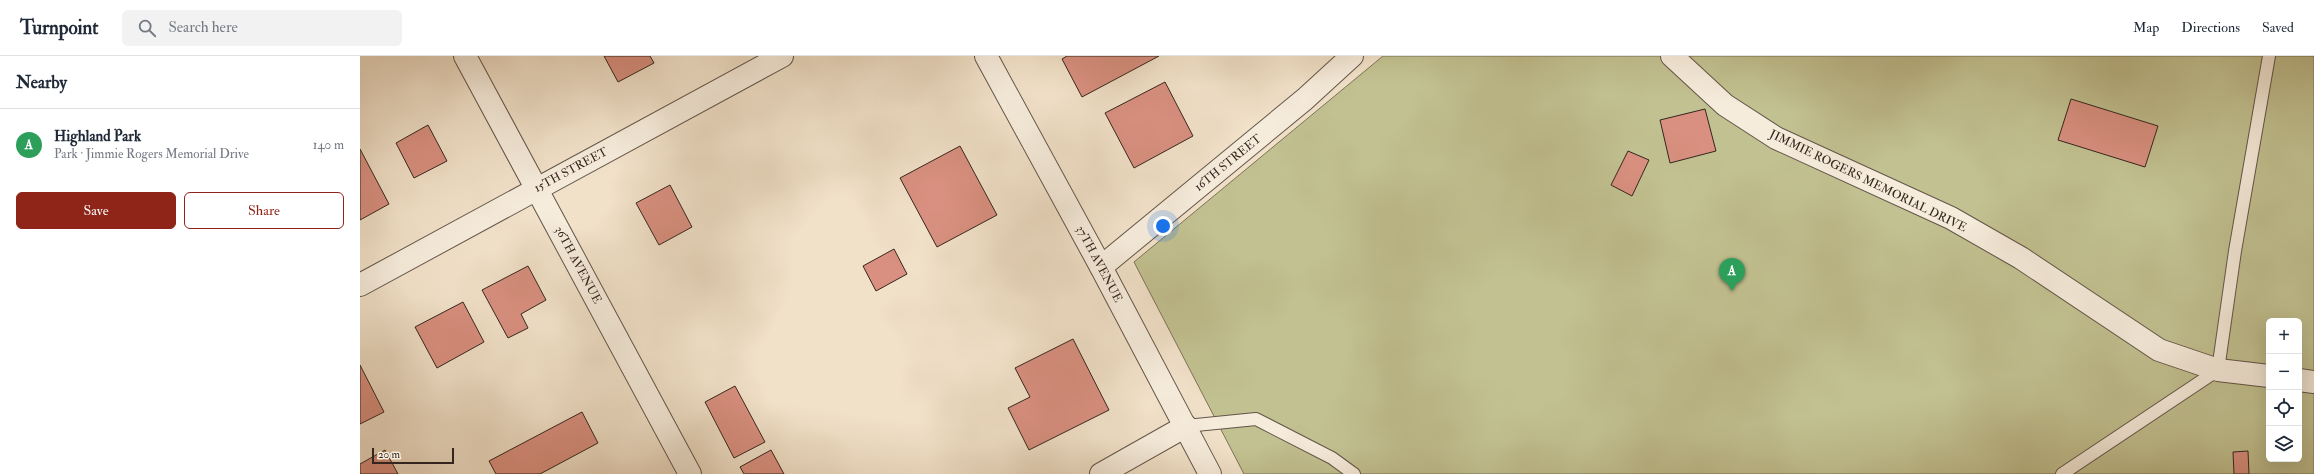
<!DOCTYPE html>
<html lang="en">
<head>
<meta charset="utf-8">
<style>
	:root { --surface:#fff; --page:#f2f2f3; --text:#1f2937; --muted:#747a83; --line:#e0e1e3; --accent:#8f2418 }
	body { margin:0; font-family:"IM FELL Double Pica",serif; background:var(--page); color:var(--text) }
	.controls { position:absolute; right:12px; bottom:12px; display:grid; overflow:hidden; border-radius:6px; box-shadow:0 4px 16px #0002 }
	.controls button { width:36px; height:36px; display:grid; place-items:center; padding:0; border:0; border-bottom:1px solid var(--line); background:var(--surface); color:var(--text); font:20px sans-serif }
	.scale { position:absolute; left:12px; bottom:10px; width:82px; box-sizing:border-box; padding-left:4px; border:2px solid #34261e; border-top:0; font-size:11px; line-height:14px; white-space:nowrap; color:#34261e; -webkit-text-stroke:3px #f6ecdc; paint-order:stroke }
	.you { position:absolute; left:803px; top:170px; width:14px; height:14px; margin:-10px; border:3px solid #fff; border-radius:50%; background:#1a73e8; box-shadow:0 0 0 6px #1a73e833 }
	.badge { display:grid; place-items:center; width:26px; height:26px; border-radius:50%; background:var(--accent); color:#fff; font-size:13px; font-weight:700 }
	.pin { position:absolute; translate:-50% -33px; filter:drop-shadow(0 1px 2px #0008) }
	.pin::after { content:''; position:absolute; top:21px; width:14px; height:12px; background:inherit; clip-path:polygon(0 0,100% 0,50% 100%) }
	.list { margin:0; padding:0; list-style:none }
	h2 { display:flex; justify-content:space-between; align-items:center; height:52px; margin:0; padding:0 16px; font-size:17px }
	h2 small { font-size:13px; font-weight:400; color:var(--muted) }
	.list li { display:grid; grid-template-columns:26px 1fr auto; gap:12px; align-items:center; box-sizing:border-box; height:72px; padding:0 16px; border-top:1px solid var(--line) }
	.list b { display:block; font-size:15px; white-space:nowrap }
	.list p { margin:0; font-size:13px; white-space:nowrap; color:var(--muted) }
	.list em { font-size:13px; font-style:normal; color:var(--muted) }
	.actions { display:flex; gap:8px; padding:12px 16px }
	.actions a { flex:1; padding:9px 0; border:1px solid var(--accent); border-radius:6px; text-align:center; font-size:14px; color:var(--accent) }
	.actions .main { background:var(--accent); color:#fff }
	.icon { flex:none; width:22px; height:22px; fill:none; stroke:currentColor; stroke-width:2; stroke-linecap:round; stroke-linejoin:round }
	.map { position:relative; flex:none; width:1954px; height:418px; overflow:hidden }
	header { display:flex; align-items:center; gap:24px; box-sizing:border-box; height:56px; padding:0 20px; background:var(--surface); border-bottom:1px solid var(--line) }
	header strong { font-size:19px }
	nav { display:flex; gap:22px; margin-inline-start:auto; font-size:14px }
	.search { width:280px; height:36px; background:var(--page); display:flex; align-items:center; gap:10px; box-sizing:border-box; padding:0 14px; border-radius:6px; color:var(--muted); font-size:15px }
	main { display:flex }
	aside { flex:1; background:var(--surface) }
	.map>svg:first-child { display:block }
	.green { fill:#c2c191; stroke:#7b7458; fill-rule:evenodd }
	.building { fill:#d99080; stroke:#34261e }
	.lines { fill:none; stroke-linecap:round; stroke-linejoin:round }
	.service-casing { stroke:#635549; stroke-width:14 }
	.minor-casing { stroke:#635549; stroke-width:24 }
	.tertiary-casing { stroke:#635549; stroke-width:24 }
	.service { stroke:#f6ecdc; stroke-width:12 }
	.minor { stroke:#f6ecdc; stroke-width:22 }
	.tertiary { stroke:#f6ecdc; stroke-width:22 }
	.labels { text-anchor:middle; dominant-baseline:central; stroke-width:3; stroke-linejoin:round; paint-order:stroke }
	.street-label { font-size:12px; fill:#34261e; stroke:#f6ecdc }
</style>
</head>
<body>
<header>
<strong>Turnpoint</strong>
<div class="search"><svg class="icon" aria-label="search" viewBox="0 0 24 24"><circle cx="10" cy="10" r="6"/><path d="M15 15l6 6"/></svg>Search here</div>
<nav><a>Map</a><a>Directions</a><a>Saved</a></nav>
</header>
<main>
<aside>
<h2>Nearby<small></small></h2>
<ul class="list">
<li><span class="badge" style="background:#2e9e5b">A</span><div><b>Highland Park</b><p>Park · Jimmie Rogers Memorial Drive</p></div><em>140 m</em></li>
</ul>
<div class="actions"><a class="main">Save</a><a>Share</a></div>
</aside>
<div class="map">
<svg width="1954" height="418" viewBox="0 0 1954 418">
	<rect width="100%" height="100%" fill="#f1e1c9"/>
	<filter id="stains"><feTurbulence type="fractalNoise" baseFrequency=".005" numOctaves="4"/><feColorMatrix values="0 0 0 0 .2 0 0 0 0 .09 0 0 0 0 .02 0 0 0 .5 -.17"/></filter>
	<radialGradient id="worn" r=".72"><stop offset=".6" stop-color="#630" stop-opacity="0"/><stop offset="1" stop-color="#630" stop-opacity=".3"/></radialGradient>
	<path class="green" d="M1023,0H1954V418H884L774,206ZM1909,265H1939V403H1909Z"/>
	<g class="building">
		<polygon points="244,0 290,0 294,7 258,26"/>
		<polygon points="707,0 799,0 722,41 702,3"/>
		<polygon points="805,26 833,80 774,112 745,57"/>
		<polygon points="1711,43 1798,70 1785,111 1698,84"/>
		<polygon points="1345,53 1356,95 1310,107 1300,64"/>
		<polygon points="68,69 87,105 54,122 36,87"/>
		<polygon points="600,90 637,159 577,191 540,122"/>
		<polygon points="0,93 29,148 0,164"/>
		<polygon points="1268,95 1289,104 1272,140 1251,129"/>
		<polygon points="310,129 332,171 299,189 276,147"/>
		<polygon points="534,193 547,218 516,235 503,210"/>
		<polygon points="168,210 186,244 161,258 168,272 148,282 122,234"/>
		<polygon points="103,246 124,286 77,312 55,271"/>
		<polygon points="713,283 749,354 669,394 648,352 670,341 655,312"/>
		<polygon points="0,309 24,356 0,368"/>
		<polygon points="375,330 405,386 374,402 345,346"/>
		<polygon points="222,356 238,387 180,418 136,418 129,405"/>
		<polygon points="25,394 38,418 0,418 0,408"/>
		<polygon points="411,394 424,418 384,418 380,411"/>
		<polygon points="1888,395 1889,418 1874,418 1873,396"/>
	</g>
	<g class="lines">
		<g class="service-casing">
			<g id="service">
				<polyline points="826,370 896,363 972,402 994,418"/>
				<polyline points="1702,418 1858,314 1875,195 1909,0"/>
			</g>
		</g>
		<g class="minor-casing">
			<g id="minor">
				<polyline points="105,0 330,418"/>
				<polyline points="626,0 741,211 850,418"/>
				<polyline points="1312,0 1365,49 1416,82 1591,162 1661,202 1799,294 1858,314 1909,320"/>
				<polyline points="741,211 945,43 992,0"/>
				<polyline points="1939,324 1954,326"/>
				<polyline points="741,418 826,370"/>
			</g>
		</g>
		<g class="tertiary-casing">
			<polyline id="tertiary" points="0,229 422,0"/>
		</g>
		<use href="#service" class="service"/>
		<use href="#minor" class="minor"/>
		<use href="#tertiary" class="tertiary"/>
	</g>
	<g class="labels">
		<g class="street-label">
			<text transform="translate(868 107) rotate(-39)">16TH STREET</text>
			<text transform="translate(211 114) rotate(-28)">15TH STREET</text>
			<text transform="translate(1508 125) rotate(26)">JIMMIE ROGERS MEMORIAL DRIVE</text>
			<text transform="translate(739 208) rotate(62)">37TH AVENUE</text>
			<text transform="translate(218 209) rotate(62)">36TH AVENUE</text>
		</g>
	</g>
	<rect width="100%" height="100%" filter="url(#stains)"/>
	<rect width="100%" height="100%" fill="url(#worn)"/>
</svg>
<div class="controls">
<button>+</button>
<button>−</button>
<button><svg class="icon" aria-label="locate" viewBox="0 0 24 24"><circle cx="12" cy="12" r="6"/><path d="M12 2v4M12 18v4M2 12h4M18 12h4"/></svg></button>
<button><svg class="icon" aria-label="layers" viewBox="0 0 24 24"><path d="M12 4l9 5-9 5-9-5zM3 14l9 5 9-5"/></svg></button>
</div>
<div class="scale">20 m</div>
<div class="you"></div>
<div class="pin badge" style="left:1372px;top:235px;background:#2e9e5b">A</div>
</div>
</main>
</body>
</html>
